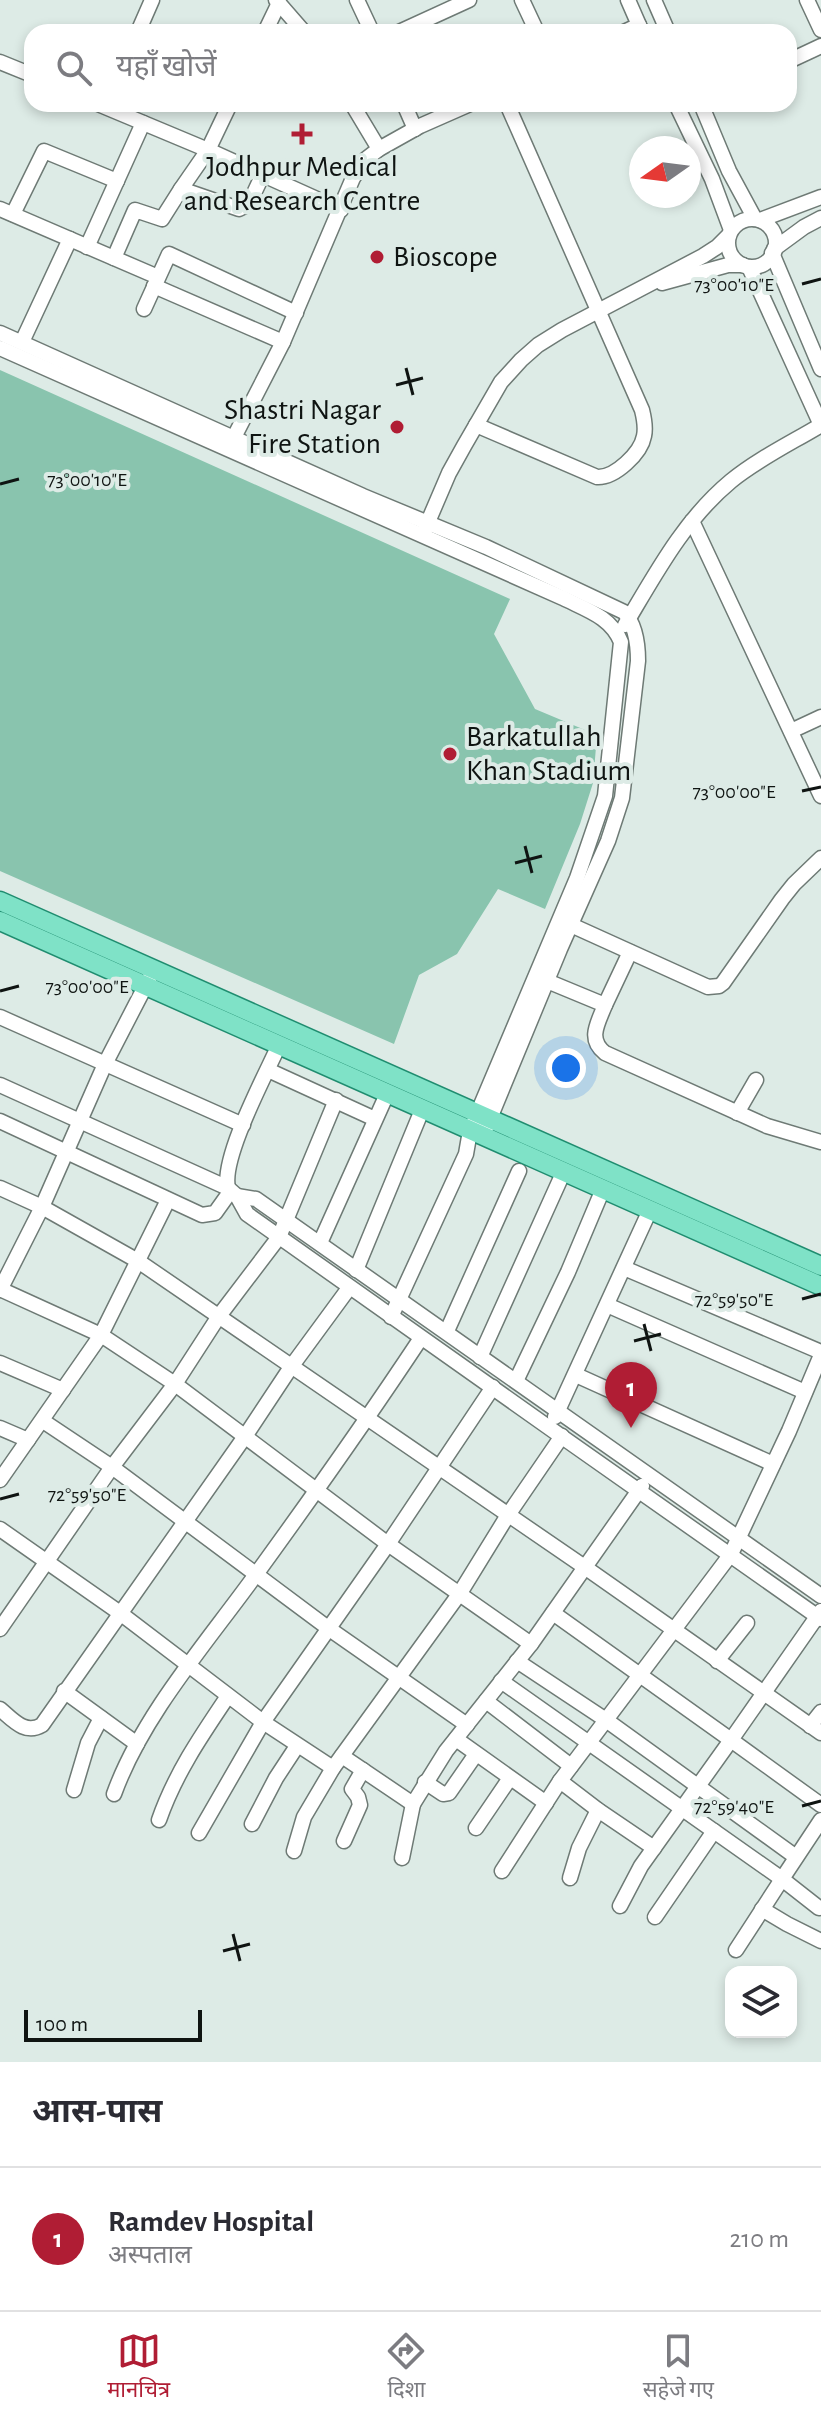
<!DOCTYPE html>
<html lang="hi">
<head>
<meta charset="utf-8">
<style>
	:root { --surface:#fff; --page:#f2f2f3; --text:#2b2b33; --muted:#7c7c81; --line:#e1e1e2; --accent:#b01d34 }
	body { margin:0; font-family:"Alegreya Sans","Noto Sans Devanagari",sans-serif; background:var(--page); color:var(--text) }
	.controls { position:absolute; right:24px; bottom:24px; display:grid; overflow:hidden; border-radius:16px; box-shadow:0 4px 12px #0003 }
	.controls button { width:72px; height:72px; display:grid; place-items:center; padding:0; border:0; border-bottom:2px solid var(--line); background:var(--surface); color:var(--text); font:40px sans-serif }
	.compass { position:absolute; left:629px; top:136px; width:72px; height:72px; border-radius:50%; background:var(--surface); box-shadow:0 4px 12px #0003; rotate:256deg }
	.scale { position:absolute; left:24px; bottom:20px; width:178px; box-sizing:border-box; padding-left:8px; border:4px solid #0f1412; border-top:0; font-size:22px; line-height:28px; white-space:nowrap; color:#0f1412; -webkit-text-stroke:6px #ddebe6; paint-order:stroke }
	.you { position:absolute; left:566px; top:1068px; width:28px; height:28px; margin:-20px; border:6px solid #fff; border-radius:50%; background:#1a73e8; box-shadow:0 0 0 12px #1a73e833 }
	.badge { display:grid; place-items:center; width:52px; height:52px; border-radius:50%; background:var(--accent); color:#fff; font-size:26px; font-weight:700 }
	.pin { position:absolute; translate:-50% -66px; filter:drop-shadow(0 2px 4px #0008) }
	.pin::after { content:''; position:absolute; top:42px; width:28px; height:24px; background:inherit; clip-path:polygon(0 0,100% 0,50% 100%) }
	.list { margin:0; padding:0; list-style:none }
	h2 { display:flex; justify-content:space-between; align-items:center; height:104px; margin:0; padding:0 32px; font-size:34px }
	h2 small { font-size:26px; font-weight:400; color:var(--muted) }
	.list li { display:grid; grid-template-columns:52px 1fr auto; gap:24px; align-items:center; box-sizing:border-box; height:144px; padding:0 32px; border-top:2px solid var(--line) }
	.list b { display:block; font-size:30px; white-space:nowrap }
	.list p { margin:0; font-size:26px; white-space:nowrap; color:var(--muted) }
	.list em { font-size:26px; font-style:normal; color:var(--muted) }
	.icon { flex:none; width:44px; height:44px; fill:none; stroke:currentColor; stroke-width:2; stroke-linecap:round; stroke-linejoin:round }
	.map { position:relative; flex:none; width:821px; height:2062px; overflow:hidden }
	.search { position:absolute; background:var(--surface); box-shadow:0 4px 12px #0003; left:24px; right:24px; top:24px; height:88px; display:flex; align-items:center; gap:20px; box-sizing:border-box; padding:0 28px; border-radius:24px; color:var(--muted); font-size:30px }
	.sheet { height:248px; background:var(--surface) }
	nav { display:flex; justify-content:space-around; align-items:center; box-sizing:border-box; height:112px; border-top:2px solid var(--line); background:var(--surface); font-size:22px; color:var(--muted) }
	nav a { display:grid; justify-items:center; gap:4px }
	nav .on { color:var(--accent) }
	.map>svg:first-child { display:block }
	.green { fill:#89c4ae }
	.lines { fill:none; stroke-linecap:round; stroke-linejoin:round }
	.minor-casing { stroke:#6e7a75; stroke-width:17 }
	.major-casing { stroke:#208d70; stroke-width:21 }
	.minor { stroke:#fff; stroke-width:14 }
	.major { stroke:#7fe2c7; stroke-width:18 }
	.ticks { fill:none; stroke:#0f1412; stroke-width:3 }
	.poi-dot { fill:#b01d34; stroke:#ddebe6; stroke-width:3 }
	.labels { text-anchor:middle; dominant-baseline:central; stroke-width:8; stroke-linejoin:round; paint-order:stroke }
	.poi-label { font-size:30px; fill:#0f1412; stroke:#ddebe6; text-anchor:start }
	.ticks-label { font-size:20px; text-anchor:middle; fill:#0f1412; stroke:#ddebe6; stroke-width:8; stroke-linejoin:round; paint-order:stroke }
</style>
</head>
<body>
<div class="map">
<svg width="821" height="2062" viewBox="0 0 821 2062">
	<rect width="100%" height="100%" fill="#ddebe6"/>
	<polygon class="green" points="0,370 510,599 494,634 535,709 597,735 593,783 580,824 545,909 498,889 457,954 419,975 394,1044 0,871"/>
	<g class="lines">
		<g class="minor-casing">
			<g id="minor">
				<polyline points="276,0 304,32"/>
				<polyline points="357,0 372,32"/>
				<polyline points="522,0 537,32"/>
				<polyline points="628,0 642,32"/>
				<polyline points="654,0 668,32"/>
				<polyline points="807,0 821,30"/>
				<polyline points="138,32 152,0"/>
				<polyline points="265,32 279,3"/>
				<polyline points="399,32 469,0"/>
				<polyline points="624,32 639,25"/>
				<polyline points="789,61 821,46"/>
				<polyline points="0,62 32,75"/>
				<polyline points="98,104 208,150 341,210"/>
				<polyline points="230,104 208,150 181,189 239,209 249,204 263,174"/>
				<polyline points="352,104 379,149"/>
				<polyline points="404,104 415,129"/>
				<polyline points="676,104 712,179 731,230"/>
				<polyline points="701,104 729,171 755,219"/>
				<polyline points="0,209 158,277"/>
				<polyline points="13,214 44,151 117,181"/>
				<circle cx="752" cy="243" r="24"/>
				<polyline points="760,220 821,197"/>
				<polyline points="87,247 143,123"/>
				<polyline points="774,249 804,227 821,218"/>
				<polyline points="772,253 821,369"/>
				<polyline points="114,258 135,210 162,219 181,189"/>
				<polyline points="662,283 728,265 743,265"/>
				<polyline points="154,286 283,342"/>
				<polyline points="144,309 169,254 296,313"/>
				<path d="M0,333L363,496L486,547L624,612C636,625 638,645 638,661L622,798L608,841L560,949L486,1128"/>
				<polyline points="22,342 70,239"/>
				<path d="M0,348L563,598C587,610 611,617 621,642L605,796L577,878L470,1131L466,1154L391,1317"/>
				<path d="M476,425L597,477C615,478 641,453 644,436C646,427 644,418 642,410L507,104"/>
				<polyline points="230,445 283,342 353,178 366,159 379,149 420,126 470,104"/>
				<polyline points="692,521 821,796"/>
				<polyline points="425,529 449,473 464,446 501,382 521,360 538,345 562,330 703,256 717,247 729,235"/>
				<path d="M625,625C656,573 684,520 731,481C758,459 791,443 821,425L749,267"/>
				<polyline points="791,731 821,717"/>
				<polyline points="571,925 708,987 719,986 723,983 782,899 794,884 821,858"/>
				<polyline points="547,981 605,1005 630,952"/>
				<path d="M605,1005C598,1023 587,1039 605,1053L767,1126L821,1142"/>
				<polyline points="0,1017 243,1125"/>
				<polyline points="268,1070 375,1119"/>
				<path d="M0,1085L228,1188L237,1196L247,1214C437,1350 630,1484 821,1619"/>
				<polyline points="737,1113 756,1080"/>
				<polyline points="0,1121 202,1215 215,1213 230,1192"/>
				<polyline points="0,1188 42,1207 138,1261 586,1568 821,1733"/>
				<path d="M228,1188C221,1158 265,1076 279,1045"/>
				<polyline points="237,1196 256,1199 821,1596"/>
				<polyline points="320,1243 387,1094"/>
				<polyline points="624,1268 821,1352"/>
				<polyline points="356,1270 422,1110"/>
				<polyline points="0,1289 101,1335 175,1384 388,1544 531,1644"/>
				<polyline points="0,1290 42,1207 105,1064 150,977"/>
				<polyline points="607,1305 805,1392"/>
				<polyline points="447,1331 519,1171"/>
				<polyline points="480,1357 564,1171"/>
				<polyline points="0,1363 63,1390"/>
				<polyline points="576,1375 773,1464"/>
				<polyline points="516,1381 568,1272 603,1189"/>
				<polyline points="555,1417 650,1210"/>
				<polyline points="43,1421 112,1467 328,1628 467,1725"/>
				<polyline points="0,1428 28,1440"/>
				<polyline points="0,1480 101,1335 168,1200"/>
				<polyline points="0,1529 120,1613 263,1722 333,1768"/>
				<polyline points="821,1611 731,1740 821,1805"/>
				<polyline points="553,1613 731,1740 641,1866 620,1906"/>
				<polyline points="0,1629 112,1467 175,1384 219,1316 279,1237 336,1100"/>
				<polyline points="517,1661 606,1720 796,1857"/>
				<polyline points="717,1661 747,1623"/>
				<polyline points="501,1681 782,1879 821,1820"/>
				<polyline points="64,1691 137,1744"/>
				<polyline points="486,1701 571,1766"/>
				<path d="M0,1709C13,1720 25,1735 42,1725L246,1435L291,1367L349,1288"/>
				<polyline points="810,1726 821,1712"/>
				<polyline points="456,1739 546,1803"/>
				<polyline points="342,1756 413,1804 446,1751 531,1644 642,1486"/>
				<polyline points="560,1781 598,1810 654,1848"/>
				<polyline points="425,1782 443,1794 449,1793 476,1754"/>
				<polyline points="74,1790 88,1743 101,1718"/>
				<path d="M114,1794C141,1719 202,1648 249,1584C308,1503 366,1421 421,1338"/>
				<path d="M159,1820C175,1774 201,1736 228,1696"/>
				<polyline points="252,1824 276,1778 297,1746"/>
				<polyline points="476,1828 510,1778"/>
				<polyline points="199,1833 263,1722 388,1544 493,1387"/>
				<polyline points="344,1841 360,1805 358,1797 352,1789 363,1770"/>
				<polyline points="294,1851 304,1817 333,1768 460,1593 508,1515 562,1436"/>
				<polyline points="402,1858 413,1804"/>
				<polyline points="502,1871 560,1781 731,1554 789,1431 821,1355"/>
				<polyline points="570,1878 579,1848 598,1810"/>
				<polyline points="762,1909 787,1924 821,1941"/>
				<polyline points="655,1917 714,1831"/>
				<polyline points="736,1950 782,1879 819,1908"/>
			</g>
		</g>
		<g class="major-casing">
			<g id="major">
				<polyline points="0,901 821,1266"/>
				<polyline points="0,921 821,1286"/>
			</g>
		</g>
		<use href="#minor" class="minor"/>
		<use href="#major" class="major"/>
	</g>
	<path class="ticks" d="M802,284L821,279M406,368L413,395M396,385L423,378M0,484L19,479M802,791L821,787M525,846L532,873M515,863L542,856M0,991L19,986M802,1299L821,1294M644,1324L651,1351M634,1341L661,1334M0,1499L19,1494M802,1806L821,1801M233,1934L240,1961M223,1951L250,1944"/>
	<g class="poi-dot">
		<path d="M298 122h8v8h8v8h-8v8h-8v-8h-8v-8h8z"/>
		<circle cx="377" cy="257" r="8"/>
		<circle cx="397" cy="427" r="8"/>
		<circle cx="450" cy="754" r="8"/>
	</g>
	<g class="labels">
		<g class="poi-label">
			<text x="302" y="167" text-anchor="middle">Jodhpur Medical<tspan x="302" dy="34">and Research Centre</tspan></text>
			<text x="393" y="257">Bioscope</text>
			<text x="381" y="410" text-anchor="end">Shastri Nagar<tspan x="381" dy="34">Fire Station</tspan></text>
			<text x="466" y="737">Barkatullah<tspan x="466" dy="34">Khan Stadium</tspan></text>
		</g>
	</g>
	<g class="ticks-label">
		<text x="734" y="291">73°00'10"E</text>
		<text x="87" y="486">73°00'10"E</text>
		<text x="734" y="798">73°00'00"E</text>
		<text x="87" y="993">73°00'00"E</text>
		<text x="734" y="1306">72°59'50"E</text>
		<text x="87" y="1501">72°59'50"E</text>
		<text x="734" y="1813">72°59'40"E</text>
	</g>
</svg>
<div class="controls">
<button><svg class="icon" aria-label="layers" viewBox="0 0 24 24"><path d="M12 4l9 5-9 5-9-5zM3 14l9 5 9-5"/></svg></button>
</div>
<svg class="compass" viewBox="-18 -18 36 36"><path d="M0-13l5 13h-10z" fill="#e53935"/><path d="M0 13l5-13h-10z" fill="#7c7c81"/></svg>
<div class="scale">100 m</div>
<div class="you"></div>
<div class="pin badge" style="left:631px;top:1428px">1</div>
<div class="search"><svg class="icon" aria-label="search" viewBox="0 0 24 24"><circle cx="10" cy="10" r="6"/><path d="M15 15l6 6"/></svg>यहाँ खोजें</div>
</div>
<section class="sheet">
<h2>आस-पास<small></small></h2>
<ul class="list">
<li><span class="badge">1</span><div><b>Ramdev Hospital</b><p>अस्पताल</p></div><em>210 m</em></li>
</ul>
</section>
<nav>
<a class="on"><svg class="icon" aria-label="map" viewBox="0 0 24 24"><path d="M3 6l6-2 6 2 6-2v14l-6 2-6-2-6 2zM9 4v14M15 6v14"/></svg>मानचित्र</a>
<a><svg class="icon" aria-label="directions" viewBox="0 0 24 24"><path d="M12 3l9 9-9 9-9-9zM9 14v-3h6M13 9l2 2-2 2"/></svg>दिशा</a>
<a><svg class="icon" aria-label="saved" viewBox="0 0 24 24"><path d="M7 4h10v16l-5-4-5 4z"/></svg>सहेजे गए</a>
</nav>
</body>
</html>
